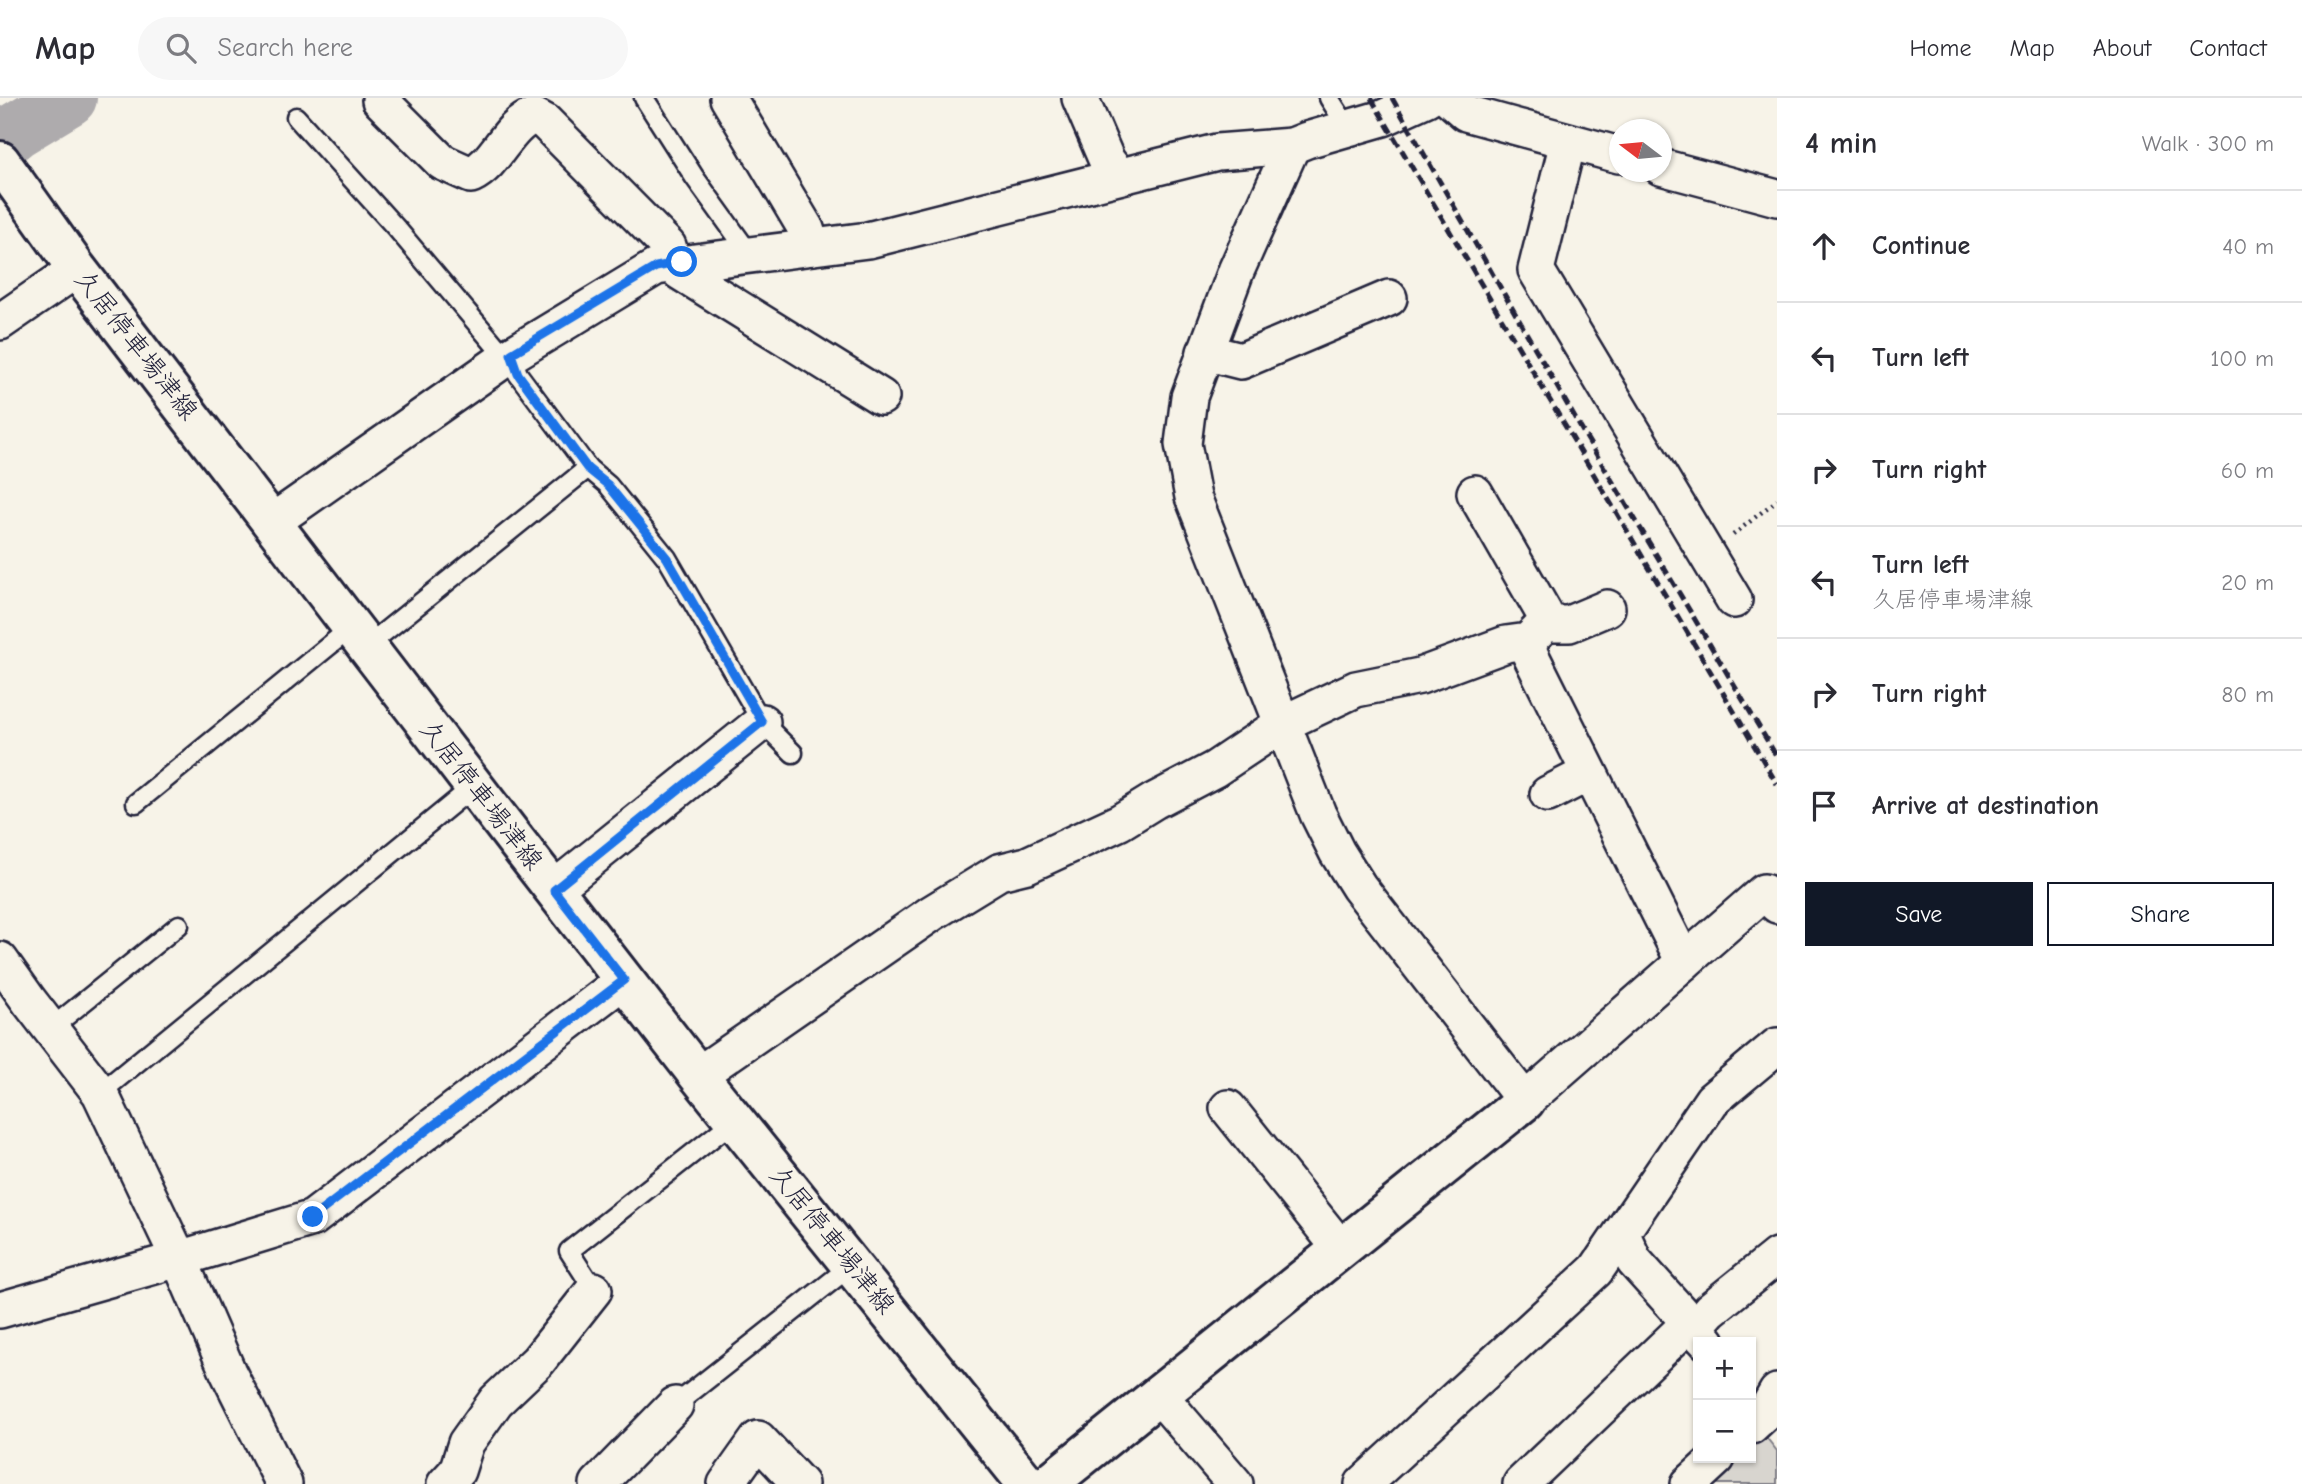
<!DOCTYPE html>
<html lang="en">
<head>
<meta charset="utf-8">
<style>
	:root { --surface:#fff; --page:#f7f7f7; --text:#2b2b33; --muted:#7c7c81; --line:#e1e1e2; --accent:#111827 }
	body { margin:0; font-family:"Comic Neue","Klee One",sans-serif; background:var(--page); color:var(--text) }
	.controls { position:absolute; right:21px; bottom:21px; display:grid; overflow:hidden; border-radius:0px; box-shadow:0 2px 5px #0004 }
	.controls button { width:63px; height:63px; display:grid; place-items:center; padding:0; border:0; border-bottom:2px solid var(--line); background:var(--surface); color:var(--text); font:35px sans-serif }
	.compass { position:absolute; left:1609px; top:21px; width:63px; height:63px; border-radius:50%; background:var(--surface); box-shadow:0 2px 5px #0004; rotate:286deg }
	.stop { position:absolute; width:21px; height:21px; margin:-16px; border:5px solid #1a73e8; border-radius:50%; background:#fff }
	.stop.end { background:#1a73e8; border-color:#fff; box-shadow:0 2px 7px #0008 }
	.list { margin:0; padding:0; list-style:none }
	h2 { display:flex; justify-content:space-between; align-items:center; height:91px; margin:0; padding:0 28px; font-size:30px }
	h2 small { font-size:23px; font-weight:400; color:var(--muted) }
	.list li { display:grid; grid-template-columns:46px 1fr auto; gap:21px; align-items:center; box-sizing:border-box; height:112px; padding:0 28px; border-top:2px solid var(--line) }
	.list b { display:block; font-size:26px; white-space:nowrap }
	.list p { margin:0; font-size:23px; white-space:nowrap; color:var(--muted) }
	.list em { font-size:23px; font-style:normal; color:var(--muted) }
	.actions { display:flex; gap:14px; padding:21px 28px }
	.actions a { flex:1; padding:16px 0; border:2px solid var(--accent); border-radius:0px; text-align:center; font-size:24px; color:var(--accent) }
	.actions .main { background:var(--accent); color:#fff }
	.icon { flex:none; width:38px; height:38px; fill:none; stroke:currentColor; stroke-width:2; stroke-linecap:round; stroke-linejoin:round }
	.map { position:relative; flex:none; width:1777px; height:1386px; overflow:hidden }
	header { display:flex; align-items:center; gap:42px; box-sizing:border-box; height:98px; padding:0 35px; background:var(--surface); border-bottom:2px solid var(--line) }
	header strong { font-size:33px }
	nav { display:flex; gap:38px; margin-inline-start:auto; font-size:24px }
	.search { width:490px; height:63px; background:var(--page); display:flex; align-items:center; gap:18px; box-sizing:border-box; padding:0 24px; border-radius:38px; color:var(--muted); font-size:26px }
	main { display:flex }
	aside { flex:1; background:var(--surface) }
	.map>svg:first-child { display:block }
	.green { fill:#d8d5cf; stroke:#7d7c85; stroke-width:2 }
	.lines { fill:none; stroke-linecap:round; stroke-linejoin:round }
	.river { stroke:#aeabad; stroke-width:56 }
	.service-casing { stroke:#22223b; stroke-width:23 }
	.minor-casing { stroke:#22223b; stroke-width:40 }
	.tertiary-casing { stroke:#22223b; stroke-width:44 }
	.secondary-casing { stroke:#22223b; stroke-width:44 }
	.path { stroke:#22223b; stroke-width:4.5; stroke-dasharray:2 5; stroke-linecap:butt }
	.service { stroke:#f7f3e8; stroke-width:18 }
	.minor { stroke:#f7f3e8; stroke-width:35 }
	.tertiary { stroke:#f7f3e8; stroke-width:38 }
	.secondary { stroke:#f7f3e8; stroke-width:38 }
	.rail { stroke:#22223b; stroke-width:5; stroke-dasharray:10 5; stroke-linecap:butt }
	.route { stroke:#1a73e8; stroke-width:9 }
	.labels { text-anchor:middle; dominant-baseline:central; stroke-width:6; stroke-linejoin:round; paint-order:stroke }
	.street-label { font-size:26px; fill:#22223b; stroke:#f7f3e8 }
</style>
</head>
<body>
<header>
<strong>Map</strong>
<div class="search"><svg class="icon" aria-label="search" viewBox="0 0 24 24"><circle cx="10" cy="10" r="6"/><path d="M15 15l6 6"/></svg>Search here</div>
<nav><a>Home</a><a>Map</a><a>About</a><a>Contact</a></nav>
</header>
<main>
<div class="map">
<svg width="1777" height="1386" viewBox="0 0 1777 1386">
	<rect width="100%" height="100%" fill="#f7f3e8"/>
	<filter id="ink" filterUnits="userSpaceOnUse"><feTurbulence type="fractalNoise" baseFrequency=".0143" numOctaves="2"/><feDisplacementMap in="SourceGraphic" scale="14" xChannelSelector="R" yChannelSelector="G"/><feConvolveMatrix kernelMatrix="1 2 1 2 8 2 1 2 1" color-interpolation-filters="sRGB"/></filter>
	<g filter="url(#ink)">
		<polygon class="green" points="1762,1334 1777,1353 1777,1386 1709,1386 1736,1360 1751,1360 1751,1345"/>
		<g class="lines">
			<polyline class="river" points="0,45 16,32 69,0"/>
			<g class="service-casing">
				<g id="service">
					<polyline points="644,0 695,80 749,155"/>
					<polyline points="1329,0 1348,30"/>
					<polyline points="296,19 397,131 506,260"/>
					<polyline points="511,256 518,276 588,370 608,387 667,460 762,624 793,655"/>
					<polyline points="367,548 588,370"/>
					<polyline points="136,705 352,529"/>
					<polyline points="50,931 179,827"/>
					<polyline points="100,995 474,688"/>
					<polyline points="594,1192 569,1153 735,1022"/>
					<polyline points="675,1307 852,1167"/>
				</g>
			</g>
			<g class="minor-casing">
				<g id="minor">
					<polyline points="728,0 806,131 812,149"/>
					<polyline points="1080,0 1107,63 1119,78"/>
					<polyline points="1449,0 1466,15 1619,57"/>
					<path d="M380,2L442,64L471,77C498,64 506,28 534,18L545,24L668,148L673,165L680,174L881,299"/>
					<polyline points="1568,44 1536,172 1734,502"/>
					<polyline points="1292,48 1236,173 1189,299 1183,346 1193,399 1318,716 1337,754 1359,789 1525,1003 1764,794 1777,807"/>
					<polyline points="1661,69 1777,100"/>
					<polyline points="0,224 77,171"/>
					<polyline points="1205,254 1241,263 1389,200"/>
					<polyline points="1475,395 1544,515 1545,526"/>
					<polyline points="272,424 506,260 656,169 868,142 1217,54 1292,48 1307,42 1383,20 1427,0"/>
					<polyline points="1528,543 1530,556 1684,864"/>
					<polyline points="1548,696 1589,675"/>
					<polyline points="554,791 762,624"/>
					<polyline points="0,862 29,903 100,995 179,1161 228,1274 284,1386"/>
					<polyline points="698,977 932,815 999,774 1027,767 1120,724 1154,703 1215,671 1282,626 1356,591 1420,578 1506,546 1528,543 1545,526 1569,526 1607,510"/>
					<polyline points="1228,1010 1340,1150"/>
					<polyline points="1622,1136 1634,1163 1707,1244"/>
					<polyline points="0,1212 179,1161 313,1120 624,882"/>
					<polyline points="1158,1296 1235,1386"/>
					<polyline points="1751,1328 1765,1315 1777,1294"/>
					<polyline points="445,1386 457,1373 466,1345 496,1303 538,1263 594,1192"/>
					<polyline points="598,1386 675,1307"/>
					<polyline points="726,1386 758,1341 800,1386"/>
					<polyline points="1363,1386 1596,1172 1712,1002 1777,948"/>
					<polyline points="1521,1386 1678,1236 1695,1229 1710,1212 1777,1158"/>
					<polyline points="1689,1386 1717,1360"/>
				</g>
			</g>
			<g class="tertiary-casing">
				<polyline id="tertiary" points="1048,1386 1525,1003"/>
			</g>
			<g class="secondary-casing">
				<polyline id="secondary" points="0,63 77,171 516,743 698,977 1027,1386"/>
			</g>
			<polyline class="path" points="1733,437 1777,402"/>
			<use href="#service" class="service"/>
			<use href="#minor" class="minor"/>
			<use href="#tertiary" class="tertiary"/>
			<use href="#secondary" class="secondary"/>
			<g class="rail">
				<polyline points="1371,0 1777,686"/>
				<polyline points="1392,0 1583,334 1777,659"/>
			</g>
		</g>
	</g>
	<g class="lines" filter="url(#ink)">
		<polyline class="route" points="313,1119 624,882 554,792 762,624 667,460 608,387 587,370 518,276 511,256 656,169 682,164"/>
	</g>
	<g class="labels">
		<g class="street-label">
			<text transform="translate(136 247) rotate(52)">久居停車場津線</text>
			<text transform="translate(481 697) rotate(52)">久居停車場津線</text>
			<text transform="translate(832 1142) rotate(51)">久居停車場津線</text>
		</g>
	</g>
</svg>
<div class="controls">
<button>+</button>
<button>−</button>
</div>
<svg class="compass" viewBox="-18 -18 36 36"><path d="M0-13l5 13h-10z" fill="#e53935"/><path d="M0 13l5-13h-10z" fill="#7c7c81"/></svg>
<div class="stop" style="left:682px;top:164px"></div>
<div class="stop end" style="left:313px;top:1119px"></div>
</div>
<aside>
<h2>4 min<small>Walk · 300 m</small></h2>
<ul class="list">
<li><svg class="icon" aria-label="ahead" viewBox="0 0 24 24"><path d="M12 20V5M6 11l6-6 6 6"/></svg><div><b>Continue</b></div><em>40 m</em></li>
<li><svg class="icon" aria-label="left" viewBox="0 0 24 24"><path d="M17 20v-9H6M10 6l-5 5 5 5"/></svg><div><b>Turn left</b></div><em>100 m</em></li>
<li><svg class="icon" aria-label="right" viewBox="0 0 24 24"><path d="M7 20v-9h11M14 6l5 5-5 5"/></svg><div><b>Turn right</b></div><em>60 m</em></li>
<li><svg class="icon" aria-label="left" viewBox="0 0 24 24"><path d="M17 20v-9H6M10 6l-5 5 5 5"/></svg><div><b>Turn left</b><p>久居停車場津線</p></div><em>20 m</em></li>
<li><svg class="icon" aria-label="right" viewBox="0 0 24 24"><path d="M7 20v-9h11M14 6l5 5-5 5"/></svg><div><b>Turn right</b></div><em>80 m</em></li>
<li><svg class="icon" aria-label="arrive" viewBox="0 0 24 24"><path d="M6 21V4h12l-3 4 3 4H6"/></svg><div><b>Arrive at destination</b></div></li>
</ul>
<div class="actions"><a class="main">Save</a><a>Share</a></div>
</aside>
</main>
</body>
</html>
